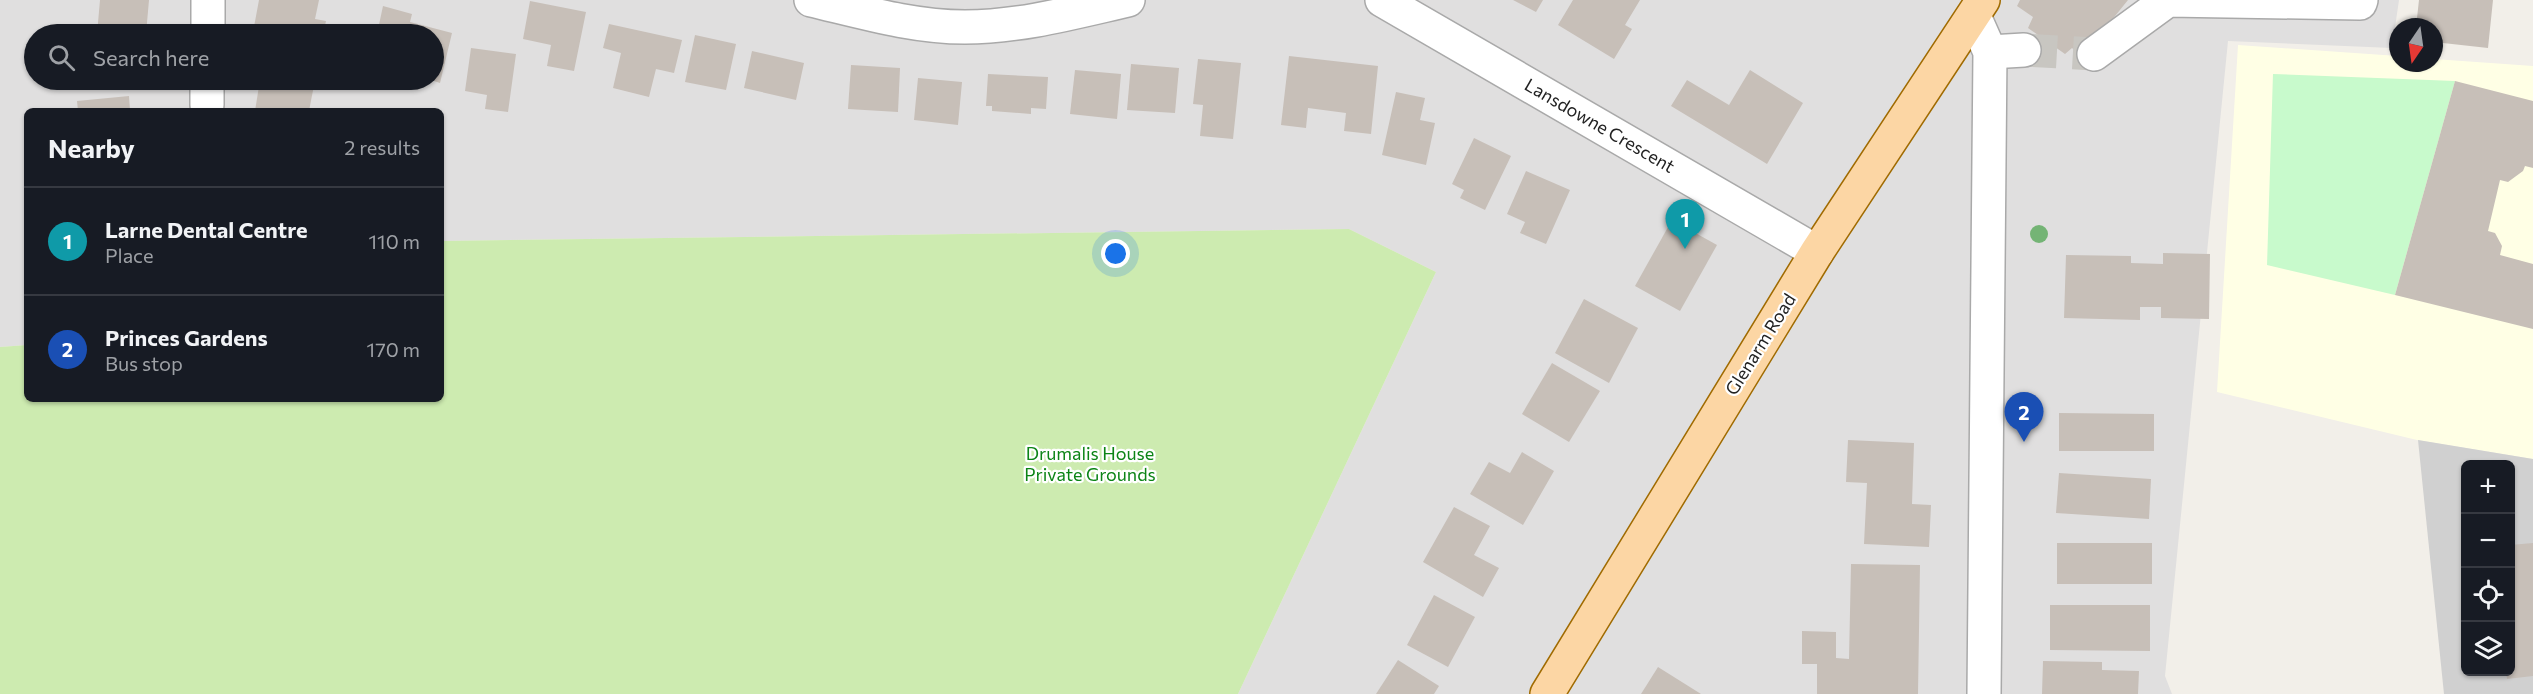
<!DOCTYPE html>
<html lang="en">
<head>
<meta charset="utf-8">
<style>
	:root { --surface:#171b24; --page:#20242c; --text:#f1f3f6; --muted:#9ea1a6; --line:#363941; --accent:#db2777 }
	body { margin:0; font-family:Commissioner,sans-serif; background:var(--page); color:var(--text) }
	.controls { position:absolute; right:18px; bottom:18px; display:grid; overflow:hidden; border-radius:9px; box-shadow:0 2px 4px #0004 }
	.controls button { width:54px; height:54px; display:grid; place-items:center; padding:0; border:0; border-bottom:2px solid var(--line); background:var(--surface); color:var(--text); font:30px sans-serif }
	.compass { position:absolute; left:2389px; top:18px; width:54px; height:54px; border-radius:50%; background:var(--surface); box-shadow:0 2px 4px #0004; rotate:193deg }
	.you { position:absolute; left:1116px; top:254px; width:21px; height:21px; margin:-15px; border:4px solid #fff; border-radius:50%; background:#1a73e8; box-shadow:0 0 0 9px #1a73e833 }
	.badge { display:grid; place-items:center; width:39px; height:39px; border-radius:50%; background:var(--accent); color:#fff; font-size:20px; font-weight:700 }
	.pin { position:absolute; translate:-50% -50px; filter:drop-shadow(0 2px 3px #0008) }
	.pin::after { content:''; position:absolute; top:32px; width:21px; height:18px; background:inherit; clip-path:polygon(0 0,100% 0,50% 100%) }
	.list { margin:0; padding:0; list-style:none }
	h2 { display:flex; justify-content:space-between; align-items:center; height:78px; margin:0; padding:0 24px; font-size:26px }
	h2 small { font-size:20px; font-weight:400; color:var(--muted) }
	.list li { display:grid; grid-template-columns:39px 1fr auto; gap:18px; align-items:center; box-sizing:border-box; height:108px; padding:0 24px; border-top:2px solid var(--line) }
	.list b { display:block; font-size:22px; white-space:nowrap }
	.list p { margin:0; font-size:20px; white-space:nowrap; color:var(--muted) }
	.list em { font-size:20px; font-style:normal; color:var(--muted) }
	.icon { flex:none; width:33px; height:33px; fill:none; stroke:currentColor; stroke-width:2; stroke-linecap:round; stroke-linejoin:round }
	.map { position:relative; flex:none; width:2533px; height:694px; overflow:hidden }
	.search { position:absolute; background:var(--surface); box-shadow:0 2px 4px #0004; left:24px; top:24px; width:420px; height:66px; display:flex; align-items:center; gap:15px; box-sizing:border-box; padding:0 21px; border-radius:33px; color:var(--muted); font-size:22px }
	.panel { position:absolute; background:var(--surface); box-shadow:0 2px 4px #0004; left:24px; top:108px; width:420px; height:294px; border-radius:9px }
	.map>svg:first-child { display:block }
	.residential { fill:#e0dfdf; fill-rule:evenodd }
	.education { fill:#ffffe5 }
	.religious { fill:#d0d0d0; fill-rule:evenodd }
	.grass { fill:#cdebb0 }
	.park { fill:#c8facc }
	.building { fill:#c7bfb8 }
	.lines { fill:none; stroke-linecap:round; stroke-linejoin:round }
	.minor-tunnel { stroke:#c8c6c1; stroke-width:33; stroke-dasharray:33 16; stroke-linecap:butt }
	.minor-casing { stroke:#a9a9a9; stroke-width:36 }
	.major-casing { stroke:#a06b00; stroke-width:36 }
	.minor { stroke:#fff; stroke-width:33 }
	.major { stroke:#fcd6a4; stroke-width:33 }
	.tree { fill:#74b475 }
	.labels { text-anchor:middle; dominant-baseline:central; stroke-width:4.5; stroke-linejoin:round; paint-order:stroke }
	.street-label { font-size:18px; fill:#222; stroke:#fff }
	.park-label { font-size:18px; fill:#0c8416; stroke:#fff }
</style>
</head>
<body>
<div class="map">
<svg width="2533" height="694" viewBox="0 0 2533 694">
	<rect width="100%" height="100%" fill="#f2efe9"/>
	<path class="residential" d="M0,0H2399L2392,48L2228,41L2165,676L2172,694H1238L1436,272L1349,229L441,241V111H27V345L0,347ZM34,34H434V80H34Z"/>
	<polygon class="education" points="2238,45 2398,56 2398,63 2434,63 2434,59 2533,66 2533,459 2417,440 2217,392"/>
	<path class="religious" d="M2418,440L2533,459V694H2444ZM2466,464H2510V672H2466Z"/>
	<polygon class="grass" points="1349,229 1436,272 1238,694 0,694 0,347 27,345 27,399 441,399 441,241"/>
	<polygon class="park" points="2273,74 2455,81 2395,295 2267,265"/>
	<g class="building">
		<polygon points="100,0 149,0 146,34 97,34"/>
		<polygon points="259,0 319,0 315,19 326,21 323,34 268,34 253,32"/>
		<polygon points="1513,0 1543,0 1536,12"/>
		<polygon points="1573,0 1640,0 1625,25 1632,29 1614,59 1558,25"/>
		<polygon points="2020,0 2128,0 2082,57 2072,48 2065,54 2028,28 2033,17 2017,6"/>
		<polygon points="2419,0 2493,0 2488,48 2434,42 2434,27 2416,27"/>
		<polygon points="530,1 586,12 574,71 547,66 551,45 523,39"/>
		<polygon points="383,6 412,14 410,22 452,33 440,83 434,81 434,34 377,34"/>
		<polygon points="609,24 682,40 674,73 656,69 649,97 613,88 621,53 603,48"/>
		<polygon points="695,35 736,44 726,90 685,82"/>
		<polygon points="471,48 516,54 508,112 485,109 487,95 465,91"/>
		<polygon points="752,51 804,63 796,100 744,88"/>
		<polygon points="1289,56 1378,66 1371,134 1344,131 1346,113 1308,108 1306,128 1281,125"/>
		<polygon points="1198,59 1241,63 1233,139 1200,136 1203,105 1193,104"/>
		<polygon points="1131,64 1179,68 1175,113 1127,110"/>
		<polygon points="851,65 900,68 898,112 848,109"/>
		<polygon points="1075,70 1121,74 1117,119 1070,114"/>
		<polygon points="1750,70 1803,103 1767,164 1671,106 1687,80 1729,105"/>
		<polygon points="988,74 1048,77 1046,109 1031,108 1031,114 992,111 992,106 986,106"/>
		<polygon points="918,78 962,82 958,125 914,120"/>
		<polygon points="260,80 315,80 309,111 255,111"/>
		<polygon points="2455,81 2533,101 2533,168 2525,166 2523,171 2508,182 2500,180 2488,231 2495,233 2502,246 2500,255 2533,264 2533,329 2395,295"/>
		<polygon points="1396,92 1425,98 1420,120 1435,123 1426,165 1382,155"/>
		<polygon points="129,96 130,111 78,111 77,101"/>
		<polygon points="1474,138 1511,156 1485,210 1460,198 1464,190 1452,184"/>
		<polygon points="1526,171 1570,190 1546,244 1520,233 1525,222 1507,214"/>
		<polygon points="1672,220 1717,245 1680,311 1635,286"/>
		<polygon points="2163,253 2210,254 2209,319 2161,318 2161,307 2140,307 2140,320 2064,318 2066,255 2131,256 2131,263 2163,264"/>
		<polygon points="1584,299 1638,328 1609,383 1555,353"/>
		<polygon points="1552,363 1600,391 1569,442 1522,414"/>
		<polygon points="2059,413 2154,414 2154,451 2059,451"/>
		<polygon points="1848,440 1914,443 1912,504 1931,505 1929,547 1864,544 1867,483 1846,482"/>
		<polygon points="1522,452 1554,471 1523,525 1470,494 1489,462 1510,473"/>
		<polygon points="2059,473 2151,479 2149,519 2056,513"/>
		<polygon points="1454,507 1490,526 1474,555 1499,568 1483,597 1423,562"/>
		<rect x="2057" y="543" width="95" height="41"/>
		<polygon points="2533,543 2533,676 2507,679 2506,672 2510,672 2510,545"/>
		<polygon points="1851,564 1920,565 1918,694 1817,694 1817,664 1802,664 1802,631 1836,632 1836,658 1849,659"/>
		<polygon points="1434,595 1475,617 1448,667 1407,645"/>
		<polygon points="2050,605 2150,605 2150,651 2050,650"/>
		<polygon points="1398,660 1439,686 1434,694 1376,694"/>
		<polygon points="2043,661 2102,662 2102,670 2139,671 2138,694 2042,694"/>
		<polygon points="1658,667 1701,694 1641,694"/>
	</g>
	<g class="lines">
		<polyline class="minor-tunnel" points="2024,50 2094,54"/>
		<g class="minor-casing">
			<g id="minor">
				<path d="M811,0C862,12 913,27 965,27C1020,27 1075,12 1128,0"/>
				<polyline points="1382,0 1817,252"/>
				<polyline points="1974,16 1990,52 1984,694"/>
				<polyline points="208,34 208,0"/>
				<polyline points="1990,52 2024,50"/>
				<polyline points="2094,54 2168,0 2360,3 2361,0"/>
				<polyline points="207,105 207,80"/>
			</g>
		</g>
		<g class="major-casing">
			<polyline id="major" points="1547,694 1817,252 1983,0"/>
		</g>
		<use href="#minor" class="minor"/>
		<use href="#major" class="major"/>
	</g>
	<circle class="tree" cx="2039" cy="234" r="9"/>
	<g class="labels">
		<g class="street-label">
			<text transform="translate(1600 125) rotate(30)">Lansdowne Crescent</text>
			<text transform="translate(1760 344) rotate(-58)">Glenarm Road</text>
		</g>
		<g class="park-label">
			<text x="1090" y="453">Drumalis House<tspan x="1090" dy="21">Private Grounds</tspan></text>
		</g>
	</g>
</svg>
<div class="controls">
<button>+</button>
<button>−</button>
<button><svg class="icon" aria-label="locate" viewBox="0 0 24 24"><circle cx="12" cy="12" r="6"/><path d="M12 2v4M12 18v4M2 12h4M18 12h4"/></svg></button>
<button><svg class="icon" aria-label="layers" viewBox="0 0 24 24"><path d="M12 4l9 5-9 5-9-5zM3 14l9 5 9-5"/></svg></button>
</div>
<svg class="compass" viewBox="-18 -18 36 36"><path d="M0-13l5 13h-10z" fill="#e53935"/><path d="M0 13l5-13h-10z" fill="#9ea1a6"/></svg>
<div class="you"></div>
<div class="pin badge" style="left:1685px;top:249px;background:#0f9aa8">1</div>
<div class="pin badge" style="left:2024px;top:442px;background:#1a4fb4">2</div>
<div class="search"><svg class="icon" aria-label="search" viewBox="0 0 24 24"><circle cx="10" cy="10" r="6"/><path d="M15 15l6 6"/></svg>Search here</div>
<section class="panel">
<h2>Nearby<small>2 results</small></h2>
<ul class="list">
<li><span class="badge" style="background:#0f9aa8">1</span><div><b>Larne Dental Centre</b><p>Place</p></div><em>110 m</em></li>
<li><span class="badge" style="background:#1a4fb4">2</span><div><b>Princes Gardens</b><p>Bus stop</p></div><em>170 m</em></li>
</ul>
</section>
</div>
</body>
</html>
